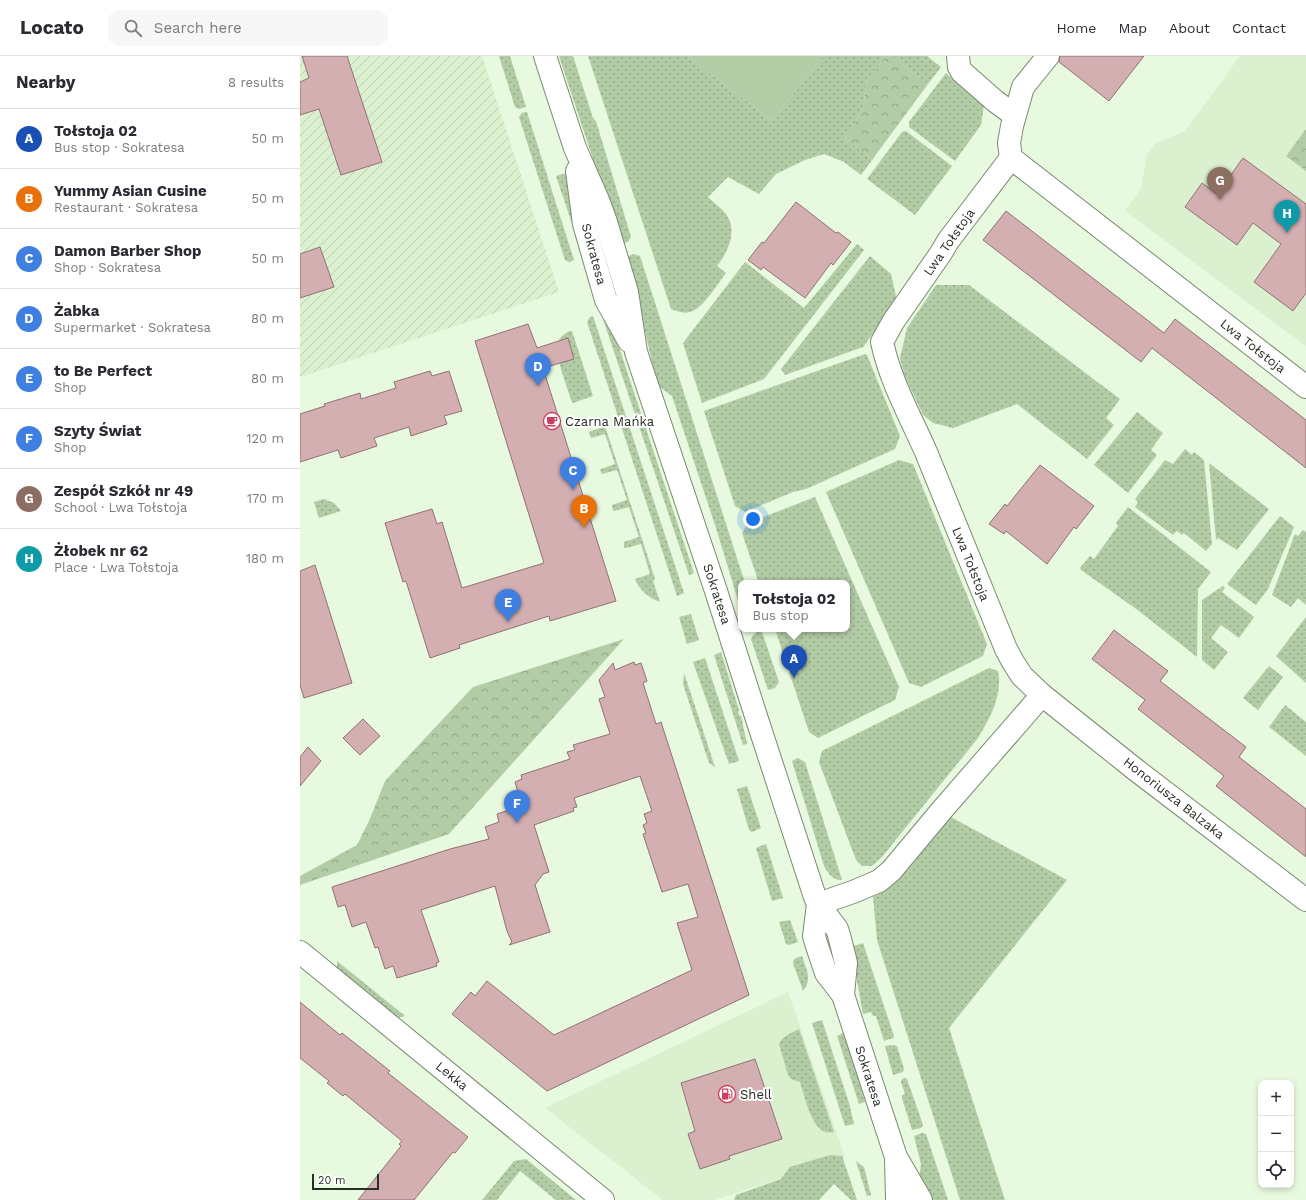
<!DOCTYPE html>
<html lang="en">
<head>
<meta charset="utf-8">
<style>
	:root { --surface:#fff; --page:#f7f7f7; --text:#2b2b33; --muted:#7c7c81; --line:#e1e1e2; --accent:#0b8043 }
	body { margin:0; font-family:"Work Sans",sans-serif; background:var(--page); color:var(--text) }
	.controls { position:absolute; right:12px; bottom:12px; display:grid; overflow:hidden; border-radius:8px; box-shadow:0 2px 6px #0003 }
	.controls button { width:36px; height:36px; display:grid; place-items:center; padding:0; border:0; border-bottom:1px solid var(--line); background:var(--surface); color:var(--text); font:20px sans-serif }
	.scale { position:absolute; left:12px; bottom:10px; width:67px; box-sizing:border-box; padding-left:4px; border:2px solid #282f24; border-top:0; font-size:11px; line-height:14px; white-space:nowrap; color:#282f24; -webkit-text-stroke:3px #fff; paint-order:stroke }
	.you { position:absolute; left:453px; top:463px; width:14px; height:14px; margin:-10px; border:3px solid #fff; border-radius:50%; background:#1a73e8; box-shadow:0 0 0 6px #1a73e833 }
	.badge { display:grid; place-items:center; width:26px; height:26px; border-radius:50%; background:var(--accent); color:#fff; font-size:13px; font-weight:700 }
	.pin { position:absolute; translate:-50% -33px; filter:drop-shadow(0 1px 2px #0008) }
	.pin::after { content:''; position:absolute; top:21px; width:14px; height:12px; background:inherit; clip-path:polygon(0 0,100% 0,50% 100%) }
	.popup { position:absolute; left:438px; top:524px; width:112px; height:52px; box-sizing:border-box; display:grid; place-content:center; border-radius:8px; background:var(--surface); filter:drop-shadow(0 1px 3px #0005); font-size:13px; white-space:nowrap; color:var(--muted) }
	.popup b { font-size:15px; color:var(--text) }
	.popup::after { content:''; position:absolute; left:50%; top:100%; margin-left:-8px; border:8px solid transparent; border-top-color:var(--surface) }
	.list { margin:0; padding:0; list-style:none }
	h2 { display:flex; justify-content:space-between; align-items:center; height:52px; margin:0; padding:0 16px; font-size:17px }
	h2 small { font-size:13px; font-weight:400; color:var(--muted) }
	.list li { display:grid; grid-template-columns:26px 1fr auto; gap:12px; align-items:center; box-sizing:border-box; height:60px; padding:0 16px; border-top:1px solid var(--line) }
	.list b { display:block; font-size:15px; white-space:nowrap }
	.list p { margin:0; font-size:13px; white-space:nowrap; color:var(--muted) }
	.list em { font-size:13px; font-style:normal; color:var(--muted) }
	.icon { flex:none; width:22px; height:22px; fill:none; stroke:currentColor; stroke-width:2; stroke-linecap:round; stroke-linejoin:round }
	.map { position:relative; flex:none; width:1006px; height:1144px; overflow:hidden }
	header { display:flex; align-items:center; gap:24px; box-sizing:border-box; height:56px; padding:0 20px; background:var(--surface); border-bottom:1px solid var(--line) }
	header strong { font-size:19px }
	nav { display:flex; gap:22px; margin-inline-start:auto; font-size:14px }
	.search { width:280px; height:36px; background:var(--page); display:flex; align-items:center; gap:10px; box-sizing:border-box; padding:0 14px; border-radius:12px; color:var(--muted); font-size:15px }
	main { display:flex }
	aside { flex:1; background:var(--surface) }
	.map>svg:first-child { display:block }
	.built { fill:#daf0ce }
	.industrial { fill:url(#industrial-furrows) }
	.grass { fill:url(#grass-dots) }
	.park { fill:url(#park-crowns) }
	.pitch { fill:#b2cca5 }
	.building { fill:#d3afb2; stroke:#917174 }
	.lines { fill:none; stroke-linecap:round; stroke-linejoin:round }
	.street-casing { stroke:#798a71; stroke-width:24 }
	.secondary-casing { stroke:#798a71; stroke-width:24 }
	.street { stroke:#fff; stroke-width:22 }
	.secondary { stroke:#fff; stroke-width:22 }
	.labels { text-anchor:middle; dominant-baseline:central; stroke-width:4; stroke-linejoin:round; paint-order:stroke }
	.street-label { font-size:13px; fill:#282f24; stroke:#fff }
	.poi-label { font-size:13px; fill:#282f24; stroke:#fff; text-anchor:start }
</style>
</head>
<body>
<header>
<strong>Locato</strong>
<div class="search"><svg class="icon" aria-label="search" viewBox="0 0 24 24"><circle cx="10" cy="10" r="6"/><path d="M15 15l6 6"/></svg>Search here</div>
<nav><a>Home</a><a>Map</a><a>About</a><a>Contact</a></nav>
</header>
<main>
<aside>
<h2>Nearby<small>8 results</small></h2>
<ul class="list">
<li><span class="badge" style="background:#1a4fb4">A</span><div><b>Tołstoja 02</b><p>Bus stop · Sokratesa</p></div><em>50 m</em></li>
<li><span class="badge" style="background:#e8710a">B</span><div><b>Yummy Asian Cusine</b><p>Restaurant · Sokratesa</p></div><em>50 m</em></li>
<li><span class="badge" style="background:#3f7fe0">C</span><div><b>Damon Barber Shop</b><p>Shop · Sokratesa</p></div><em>50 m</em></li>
<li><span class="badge" style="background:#3f7fe0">D</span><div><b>Żabka</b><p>Supermarket · Sokratesa</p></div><em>80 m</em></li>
<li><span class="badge" style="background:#3f7fe0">E</span><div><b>to Be Perfect</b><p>Shop</p></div><em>80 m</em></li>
<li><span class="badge" style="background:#3f7fe0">F</span><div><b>Szyty Świat</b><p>Shop</p></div><em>120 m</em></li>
<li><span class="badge" style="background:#8d6e63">G</span><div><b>Zespół Szkół nr 49</b><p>School · Lwa Tołstoja</p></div><em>170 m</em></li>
<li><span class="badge" style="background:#0f9aa8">H</span><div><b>Żłobek nr 62</b><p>Place · Lwa Tołstoja</p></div><em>180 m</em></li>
</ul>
</aside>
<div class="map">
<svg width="1006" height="1144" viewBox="0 0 1006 1144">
	<defs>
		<pattern id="industrial-furrows" width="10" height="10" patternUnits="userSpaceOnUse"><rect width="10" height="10" fill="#daf0ce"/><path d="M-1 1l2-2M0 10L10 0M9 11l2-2" fill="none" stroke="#bbceb1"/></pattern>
		<pattern id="grass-dots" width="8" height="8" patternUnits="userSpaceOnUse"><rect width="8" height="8" fill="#b2cca5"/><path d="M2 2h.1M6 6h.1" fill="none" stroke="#91a686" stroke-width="1.8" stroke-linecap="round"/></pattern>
		<pattern id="park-crowns" width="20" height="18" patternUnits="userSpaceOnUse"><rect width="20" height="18" fill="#b2cca5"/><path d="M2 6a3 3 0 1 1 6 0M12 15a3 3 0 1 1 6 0" fill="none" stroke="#91a686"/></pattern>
	</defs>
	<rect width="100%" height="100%" fill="#e7f9de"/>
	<g class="built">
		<polygon points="940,0 1006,0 1006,290 825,155 841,133 847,98 855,88 885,75"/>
		<polygon points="488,936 545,1101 415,1144 363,1144 245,1052"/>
	</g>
	<polygon class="industrial" points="0,0 182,0 259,236 0,321"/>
	<g class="grass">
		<polygon points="199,0 210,0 226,51 219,53 215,51"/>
		<polygon points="259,0 273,0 293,62 296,65 331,181 328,186 321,188"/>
		<path d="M288,0H388L472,65L523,0H586L567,25L563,53L545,82L572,104L561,119L544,106L524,98L505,104L476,118L459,138L428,121L408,141C413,146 421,152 426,158C438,175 428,196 417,210L426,217C418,227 403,253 390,256C384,258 377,255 371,253Z"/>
		<polygon points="591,0 627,0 641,11 628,28"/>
		<polygon points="646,17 684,49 681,69 655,105 609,71 609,66"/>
		<polygon points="227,56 274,204 269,206 265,204 219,61 222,57"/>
		<polygon points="606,75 652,110 615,159 567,123 602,76"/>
		<polygon points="266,117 267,120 283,200 256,120"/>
		<polygon points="557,188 564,194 464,323 402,347 383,287 445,206 504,252"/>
		<polygon points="333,198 340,200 445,527 441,527 441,554 416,472 372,340 357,329 337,239 325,202"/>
		<polygon points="570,200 591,218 597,245 563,291 485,319 481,313"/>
		<polygon points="636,229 669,229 820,343 806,362 814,369 787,403 717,348 653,372 633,367 623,359 604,318 600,302 607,272"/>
		<polygon points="293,260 384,537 377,540 287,266 290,261"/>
		<polygon points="309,261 394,517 389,519 303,263"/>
		<path d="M269,275H272L293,340L273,347L272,346C268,334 253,295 258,286C260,281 265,278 269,275Z"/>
		<polygon points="565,298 567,299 600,380 595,393 506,433 493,436 445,456 435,450 404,355"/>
		<polygon points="837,356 863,377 851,394 857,399 828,437 794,409"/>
		<path d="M305,370L355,523L353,525L360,546C350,543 339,534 335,523L350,518L341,488L326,492H324V486L339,481L329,451L314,455L313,454L312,449L327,444L317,414L302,418L300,414L301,413L315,408L305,378L291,382L289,376Z"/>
		<polygon points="885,393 892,399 894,396 904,404 912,488 906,495 884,477 882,479 877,475 873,479 835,451 838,446 835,443 865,404 873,408"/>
		<polygon points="599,404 613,408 687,588 683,600 621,631 609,627 526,436"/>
		<polygon points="909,407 969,453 937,494 918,482 916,484"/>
		<polygon points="515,441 599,631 595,644 518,682 509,676 475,573 547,573 547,527 459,527 442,477 448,467"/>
		<polygon points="24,443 34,447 41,455 19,462 14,446"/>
		<polygon points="828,451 911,516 898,533 897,601 839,555 781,514 780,512 790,500 794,503 818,470 816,467"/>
		<polygon points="980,460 994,471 968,533 956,549 927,528"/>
		<polygon points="1003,474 1006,476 1006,549 998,542 991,551 972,539 995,478 998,480"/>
		<polygon points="923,530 925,532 922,536 954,561 939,582 921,569 911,582 928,596 914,614 902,604 902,544"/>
		<polygon points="391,558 399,584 387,588 379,561"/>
		<polygon points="1006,561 1006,627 976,600"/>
		<polygon points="455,573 461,573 479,626 475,632 468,634 451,583 453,579 456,577"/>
		<polygon points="421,596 439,654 438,656 439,659 441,660 447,688 443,689 414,599"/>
		<polygon points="405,602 439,705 429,708 393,606"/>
		<polygon points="969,610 983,621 958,654 943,642"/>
		<path d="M689,612L698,615C703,639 690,662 678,682L582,801L572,810H562L556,804L519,706L522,695Z"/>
		<polygon points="384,617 415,711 409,707 383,628"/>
		<polygon points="985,649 1006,666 1006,700 969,671"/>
		<path d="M498,702L505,706L542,824C533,825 528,817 524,810L492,705Z"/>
		<polygon points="447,730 461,772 452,776 449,774 437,733"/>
		<path d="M649,760L767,824L649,972L705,1144H660L577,884L573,841C602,829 630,785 649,760Z"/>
		<polygon points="466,788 483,842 472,845 456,792"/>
		<polygon points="490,864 498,886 489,889 486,888 479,866"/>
		<polygon points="563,887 594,980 593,982 584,985 576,960 573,960 571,956 563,958 551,891"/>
		<path d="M502,900C506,913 513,923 503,935L493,907L494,903Z"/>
		<polygon points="37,905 105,960 96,963 37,915"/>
		<polygon points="522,964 549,1047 554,1068 545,1070 512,967"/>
		<path d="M499,973L534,1076C512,1082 505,1040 500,1026L491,1023L488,1019L479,988C483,980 491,977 499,973Z"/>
		<polygon points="545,976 565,1046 559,1048 537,980"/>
		<polygon points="594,989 597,990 604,1013 603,1016 593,1019 585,990"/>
		<polygon points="605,1022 607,1023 623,1069 621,1072 612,1074 602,1042 602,1039 605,1038 601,1026 602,1023"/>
		<polygon points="622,1077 626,1078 648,1144 629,1144 619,1123 621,1108 614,1080"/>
		<polygon points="530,1099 542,1100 557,1144 551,1144 534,1128 519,1144 434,1144 436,1139 481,1123 490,1111"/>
		<polygon points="226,1103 276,1144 256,1144 220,1115 197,1144 182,1144 214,1105"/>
		<polygon points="556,1105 564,1111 571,1139 567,1140"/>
	</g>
	<g class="park">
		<polygon points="586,0 591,0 628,28 572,104 545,82 563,53 567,25"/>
		<polygon points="1006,73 1006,115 986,100"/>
		<polygon points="324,583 149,778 0,829 0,820 57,789 69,765 85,725 173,631"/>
	</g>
	<polygon class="pitch" points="388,0 523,0 472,65"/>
	<g class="building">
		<polygon points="2,0 47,0 82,106 41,119 19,53 0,59 0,26 9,22"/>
		<polygon points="760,0 844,0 809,45 759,6"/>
		<polygon points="943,102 1006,148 1006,237 993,255 954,226 981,188 953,167 937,189 885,151 902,127 917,138"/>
		<polygon points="496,146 536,177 538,176 551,186 533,209 531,207 505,242 463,211 461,214 448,204 462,186 464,187"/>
		<polygon points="706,155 864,277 875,263 1006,364 1006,412 852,292 841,306 683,184"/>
		<polygon points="20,191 34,231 0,242 0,198"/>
		<polygon points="228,268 237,292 268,282 274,303 243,312 316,545 250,565 249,560 159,589 160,592 130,602 106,525 103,526 85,467 132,453 137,468 142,466 162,532 244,507 175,285"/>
		<polygon points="130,315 132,320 149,315 162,355 144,360 147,368 111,380 109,371 74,382 77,390 41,402 38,394 0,406 0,358 25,350 24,348 60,337 61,343 96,332 94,326"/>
		<polygon points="740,409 794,450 776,473 774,471 747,508 706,475 704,478 689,468 705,448 707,450"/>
		<polygon points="15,509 52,627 4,642 0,629 0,515"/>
		<polygon points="814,574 868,615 860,625 946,691 939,701 1006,753 1006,801 916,730 924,720 838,653 845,644 792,603"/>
		<polygon points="334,606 335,609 341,607 347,625 343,627 356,668 361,666 449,939 247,1035 152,958 171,936 175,940 187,925 254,979 392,914 377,867 398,861 388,828 362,836 343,778 346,777 343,769 347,767 344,758 352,755 340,720 274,742 277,751 273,752 274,755 234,769 249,816 243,818 235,829 250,876 209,889 212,886 207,875 195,830 121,854 139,906 136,907 137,910 97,922 93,910 85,913 78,891 75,892 66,866 52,871 45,849 38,851 32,831 150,793 189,783 185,771 199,766 197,758 222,750 215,726 222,723 221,719 270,703 267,696 275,694 273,689 310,678 299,643 305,641 299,624 313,607 315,614"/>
		<polygon points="63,663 80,680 60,699 43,682"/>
		<polygon points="8,691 21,705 0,730 0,701"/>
		<polygon points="0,946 40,979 42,977 90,1015 88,1017 168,1081 155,1097 153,1096 114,1144 58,1144 101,1090 99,1088 102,1085 45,1038 43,1040 27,1027 29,1025 0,1002"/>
		<polygon points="455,1003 482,1083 429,1100 430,1103 400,1113 388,1078 395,1075 381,1027"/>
	</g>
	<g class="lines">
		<g class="street-casing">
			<g id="street">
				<polyline points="658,0 659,11 662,16 695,45 714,59"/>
				<polyline points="748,0 723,31 712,70 709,87 711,102 1006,331"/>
				<path d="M711,102L648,185L641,197L593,266L582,286C590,324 610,360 626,396L706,593L713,606L722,620L742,639L836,714L1006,844"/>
				<polyline points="518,848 553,836 579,825 591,815 642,754 742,639"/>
				<polyline points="0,896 303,1144"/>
			</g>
		</g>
		<g class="secondary-casing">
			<g id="secondary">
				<polyline points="245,0 275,92 298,144 305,163 327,236 336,296 416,535 455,657 515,841 518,848 537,873 539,879 546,907 543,939"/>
				<polyline points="277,115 284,168 306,244 329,285"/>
				<polyline points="518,848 514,880 516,887 526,917 543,939 596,1101 621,1144"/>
				<polyline points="596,1102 597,1144"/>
			</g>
		</g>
		<use href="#street" class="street"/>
		<use href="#secondary" class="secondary"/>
	</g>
	<defs>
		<g id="cafe-ring" transform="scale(0.9)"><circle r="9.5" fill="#fff" stroke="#cd3d5c" stroke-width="1.5"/><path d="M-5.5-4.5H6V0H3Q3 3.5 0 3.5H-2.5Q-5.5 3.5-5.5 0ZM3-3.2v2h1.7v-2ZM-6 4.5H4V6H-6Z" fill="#cd3d5c"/></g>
		<g id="fuel-ring" transform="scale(0.9)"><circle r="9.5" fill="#fff" stroke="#cd3d5c" stroke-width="1.5"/><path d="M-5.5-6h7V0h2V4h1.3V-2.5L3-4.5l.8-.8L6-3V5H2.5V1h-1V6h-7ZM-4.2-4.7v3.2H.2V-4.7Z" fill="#cd3d5c"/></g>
	</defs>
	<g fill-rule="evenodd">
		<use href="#cafe-ring" x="252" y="365"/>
		<use href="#fuel-ring" x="427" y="1038"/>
	</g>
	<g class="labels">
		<g class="street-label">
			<text transform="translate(649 186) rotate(-55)">Lwa Tołstoja</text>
			<text transform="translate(294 198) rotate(75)">Sokratesa</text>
			<text transform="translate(953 290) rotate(38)">Lwa Tołstoja</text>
			<text transform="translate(671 508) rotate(68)">Lwa Tołstoja</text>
			<text transform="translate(417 538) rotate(72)">Sokratesa</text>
			<text transform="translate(874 742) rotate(38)">Honoriusza Balzaka</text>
			<text transform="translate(152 1020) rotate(39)">Lekka</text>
			<text transform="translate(569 1020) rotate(72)">Sokratesa</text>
		</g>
		<g class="poi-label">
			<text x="265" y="365">Czarna Mańka</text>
			<text x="440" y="1038">Shell</text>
		</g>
	</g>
</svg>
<div class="controls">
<button>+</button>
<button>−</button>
<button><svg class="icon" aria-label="locate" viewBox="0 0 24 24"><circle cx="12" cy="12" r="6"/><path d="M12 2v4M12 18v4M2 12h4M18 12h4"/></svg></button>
</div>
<div class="scale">20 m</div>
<div class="you"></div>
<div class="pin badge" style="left:494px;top:622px;background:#1a4fb4">A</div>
<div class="popup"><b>Tołstoja 02</b>Bus stop</div>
<div class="pin badge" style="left:284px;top:472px;background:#e8710a">B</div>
<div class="pin badge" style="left:273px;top:434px;background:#3f7fe0">C</div>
<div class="pin badge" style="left:238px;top:330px;background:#3f7fe0">D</div>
<div class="pin badge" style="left:208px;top:566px;background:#3f7fe0">E</div>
<div class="pin badge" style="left:217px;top:767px;background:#3f7fe0">F</div>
<div class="pin badge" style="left:920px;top:144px;background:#8d6e63">G</div>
<div class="pin badge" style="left:987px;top:177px;background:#0f9aa8">H</div>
</div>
</main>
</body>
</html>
